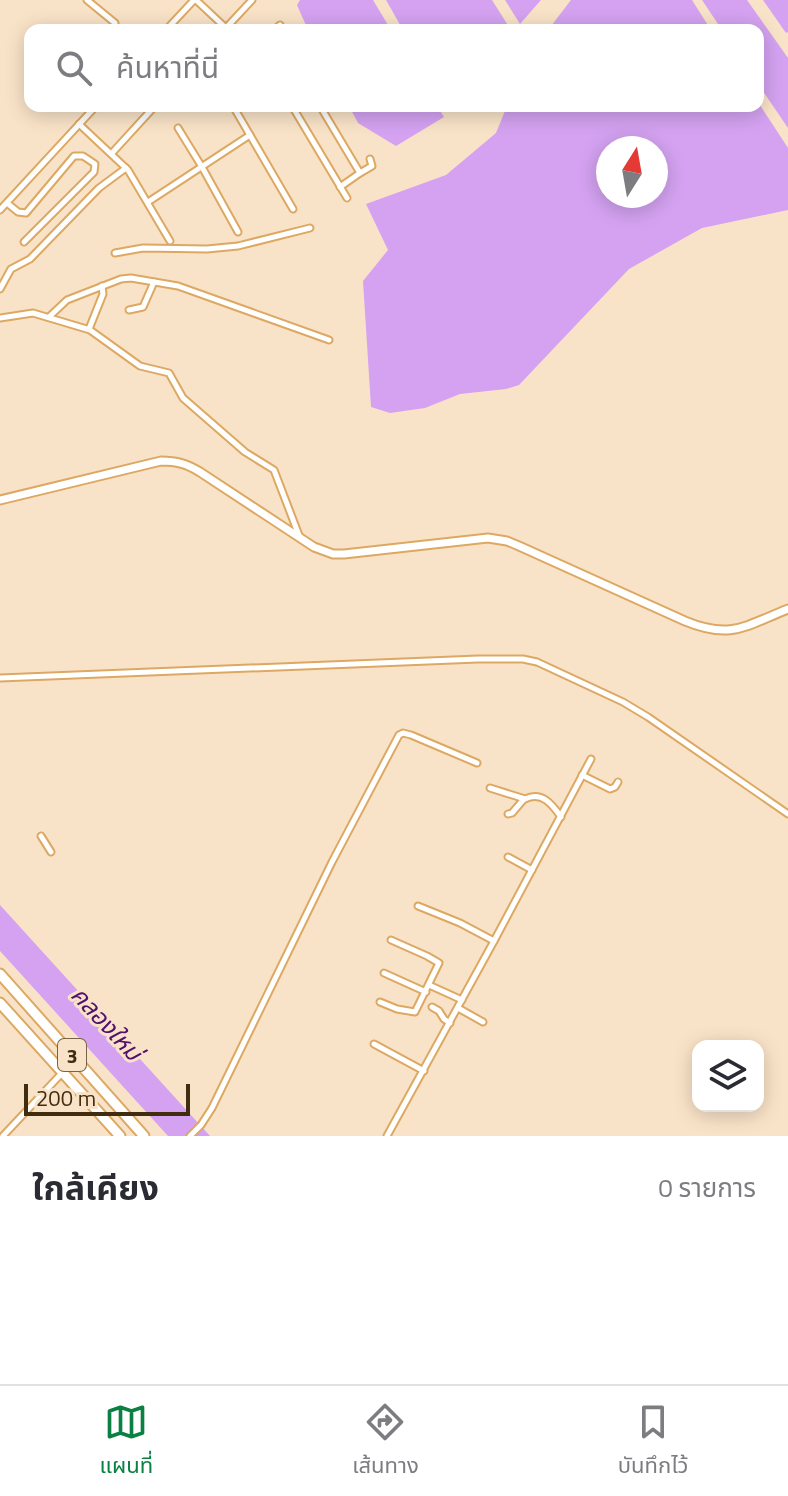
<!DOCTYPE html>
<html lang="th">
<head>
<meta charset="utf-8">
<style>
	:root { --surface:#fff; --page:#f7f7f7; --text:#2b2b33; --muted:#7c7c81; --line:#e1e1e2; --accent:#0b8043 }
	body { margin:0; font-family:"Titillium Web","Noto Sans Thai",sans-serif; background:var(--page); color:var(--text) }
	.controls { position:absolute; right:24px; bottom:24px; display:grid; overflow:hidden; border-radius:16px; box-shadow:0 4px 20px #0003 }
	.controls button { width:72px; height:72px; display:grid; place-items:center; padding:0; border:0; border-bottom:2px solid var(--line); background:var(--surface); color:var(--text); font:40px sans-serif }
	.compass { position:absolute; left:596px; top:136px; width:72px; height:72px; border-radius:50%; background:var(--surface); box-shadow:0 4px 20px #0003; rotate:11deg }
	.scale { position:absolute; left:24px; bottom:20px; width:166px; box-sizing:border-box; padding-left:8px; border:4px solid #422c0e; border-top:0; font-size:22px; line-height:28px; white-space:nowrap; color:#422c0e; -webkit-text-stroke:6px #f9e3c8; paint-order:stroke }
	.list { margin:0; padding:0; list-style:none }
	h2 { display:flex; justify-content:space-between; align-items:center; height:104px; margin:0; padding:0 32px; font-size:34px }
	h2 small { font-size:26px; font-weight:400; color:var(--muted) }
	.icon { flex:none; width:44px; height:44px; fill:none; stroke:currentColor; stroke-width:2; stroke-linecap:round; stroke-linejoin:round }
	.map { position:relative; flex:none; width:788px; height:1136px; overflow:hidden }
	.search { position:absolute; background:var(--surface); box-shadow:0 4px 20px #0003; left:24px; right:24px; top:24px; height:88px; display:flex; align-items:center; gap:20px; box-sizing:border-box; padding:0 28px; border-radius:16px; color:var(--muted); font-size:30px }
	.sheet { height:248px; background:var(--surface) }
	nav { display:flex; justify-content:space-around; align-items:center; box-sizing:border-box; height:112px; border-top:2px solid var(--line); background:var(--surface); font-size:22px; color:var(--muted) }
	nav a { display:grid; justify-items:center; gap:4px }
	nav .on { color:var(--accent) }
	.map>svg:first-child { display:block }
	.water { fill:#d4a2f1; fill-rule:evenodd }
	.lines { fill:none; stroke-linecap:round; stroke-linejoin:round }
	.street-casing { stroke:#dda861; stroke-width:9 }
	.secondary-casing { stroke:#dda861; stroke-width:11 }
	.highway-casing { stroke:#dda861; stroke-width:13 }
	.street { stroke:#fff; stroke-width:5 }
	.secondary { stroke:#fff; stroke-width:7 }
	.highway { stroke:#fff; stroke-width:9 }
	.labels { text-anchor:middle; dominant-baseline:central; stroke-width:6; stroke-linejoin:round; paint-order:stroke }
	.shield { fill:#f9e3c8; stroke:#796346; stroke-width:2 }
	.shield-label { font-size:20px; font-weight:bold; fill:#422c0e }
	.water-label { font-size:24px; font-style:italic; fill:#510f6e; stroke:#f9e3c8 }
</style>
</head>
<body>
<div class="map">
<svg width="788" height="1136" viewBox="0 0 788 1136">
	<rect width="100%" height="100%" fill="#f9e3c8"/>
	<g class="water">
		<polygon points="300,0 373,0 391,30 308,30 297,5"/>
		<polygon points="386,0 492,0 511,30 403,30"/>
		<polygon points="505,0 541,0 520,24"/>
		<polygon points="571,0 692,0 711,30 548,30"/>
		<polygon points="702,0 747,0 788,58 788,128 758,84 758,30 722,30"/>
		<polygon points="763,0 788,0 788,32 786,33"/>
		<path d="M758,102L788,148V210L702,228L629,269L519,385L506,389L460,394L425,408L390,413L371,407L363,281L388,250L366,204L446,175L496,133L507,106H758ZM608,148H656V196H608Z"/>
		<polygon points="349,106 437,106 444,117 396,146 358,123"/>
		<polygon points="0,905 210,1136 168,1136 0,951"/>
	</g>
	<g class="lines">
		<g class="street-casing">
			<g id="street">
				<polyline points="87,0 115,23"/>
				<polyline points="196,0 228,30"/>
				<polyline points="225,29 252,0"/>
				<polyline points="166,30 194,0"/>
				<polyline points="274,30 280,25"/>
				<polyline points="233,106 293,209"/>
				<polyline points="292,106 347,198"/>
				<polyline points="320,106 360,173 372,166 370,159"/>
				<polyline points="79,124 128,170 170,241"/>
				<polyline points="178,128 202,167 238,232"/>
				<polyline points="112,153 155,106"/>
				<polyline points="340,187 360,173"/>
				<polyline points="148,202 250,135"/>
				<polyline points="7,203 18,212 26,213 74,156 83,156 95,164 94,172 24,242"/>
				<polyline points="0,210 96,106"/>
				<polyline points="115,253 143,248 207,249 238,246 310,228"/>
				<polyline points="0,289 11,269 30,259 99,188 126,168"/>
				<polyline points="129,310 143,307 154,282"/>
				<polyline points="49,317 67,300 121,279 131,278 178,286 329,340"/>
				<polyline points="0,318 33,313 90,330 140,366 169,373 183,398 245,452 274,470 300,538"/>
				<polyline points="89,329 103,294 102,286"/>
				<polyline points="0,678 478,659 523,659 537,662 623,702 648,717 788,814"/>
				<polyline points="582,775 610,789 615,787 618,782"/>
				<path d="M490,788L525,799C542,791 552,804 561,817"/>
				<polyline points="508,814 512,813 524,799"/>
				<polyline points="41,836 51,852"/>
				<polyline points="508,857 532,870"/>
				<polyline points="418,906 460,923 494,941"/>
				<polyline points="384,973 426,992"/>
				<polyline points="429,985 462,1000"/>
				<polyline points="380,1002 397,1009 415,1012 439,963 427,956 391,940"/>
				<polyline points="432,1007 439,1011 444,1019 450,1023"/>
				<polyline points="458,1008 483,1022"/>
				<polyline points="374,1044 424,1071"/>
				<polyline points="3,1136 62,1073"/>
				<polyline points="190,1136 201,1125 212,1108 332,862 399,735 403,733 411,735 477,763"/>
				<polyline points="387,1136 494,941 591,759"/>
			</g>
		</g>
		<g class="secondary-casing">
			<path id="secondary" d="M0,500L161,461C177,461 187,464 200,472L314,547L333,554H344L488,538L507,541L519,546L685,621C731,640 745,626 788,609"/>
		</g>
		<g class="highway-casing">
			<g id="highway">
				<polyline points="0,974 144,1136"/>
				<polyline points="0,1003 120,1136"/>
			</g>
		</g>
		<use href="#street" class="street"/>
		<use href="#secondary" class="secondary"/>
		<use href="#highway" class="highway"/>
	</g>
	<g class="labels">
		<rect class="shield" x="58" y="1039" width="28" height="32" rx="6"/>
		<g class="shield-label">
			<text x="72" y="1055">3</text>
		</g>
		<g class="water-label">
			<text transform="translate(107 1023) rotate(47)">คลองใหม่</text>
		</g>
	</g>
</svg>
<div class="controls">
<button><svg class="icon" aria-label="layers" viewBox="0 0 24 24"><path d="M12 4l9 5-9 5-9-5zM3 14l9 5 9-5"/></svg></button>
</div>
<svg class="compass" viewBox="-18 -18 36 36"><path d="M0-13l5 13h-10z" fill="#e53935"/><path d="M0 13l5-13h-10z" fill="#7c7c81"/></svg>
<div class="scale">200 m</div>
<div class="search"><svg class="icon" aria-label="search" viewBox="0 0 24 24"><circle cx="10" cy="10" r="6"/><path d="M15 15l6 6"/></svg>ค้นหาที่นี่</div>
</div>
<section class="sheet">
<h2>ใกล้เคียง<small>0 รายการ</small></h2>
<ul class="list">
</ul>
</section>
<nav>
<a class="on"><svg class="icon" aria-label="map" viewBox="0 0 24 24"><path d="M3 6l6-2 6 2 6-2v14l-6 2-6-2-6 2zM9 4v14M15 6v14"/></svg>แผนที่</a>
<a><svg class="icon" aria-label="directions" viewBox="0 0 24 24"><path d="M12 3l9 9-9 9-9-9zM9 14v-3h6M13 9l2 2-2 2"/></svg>เส้นทาง</a>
<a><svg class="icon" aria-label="saved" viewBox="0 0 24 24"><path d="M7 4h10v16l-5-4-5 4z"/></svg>บันทึกไว้</a>
</nav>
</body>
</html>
